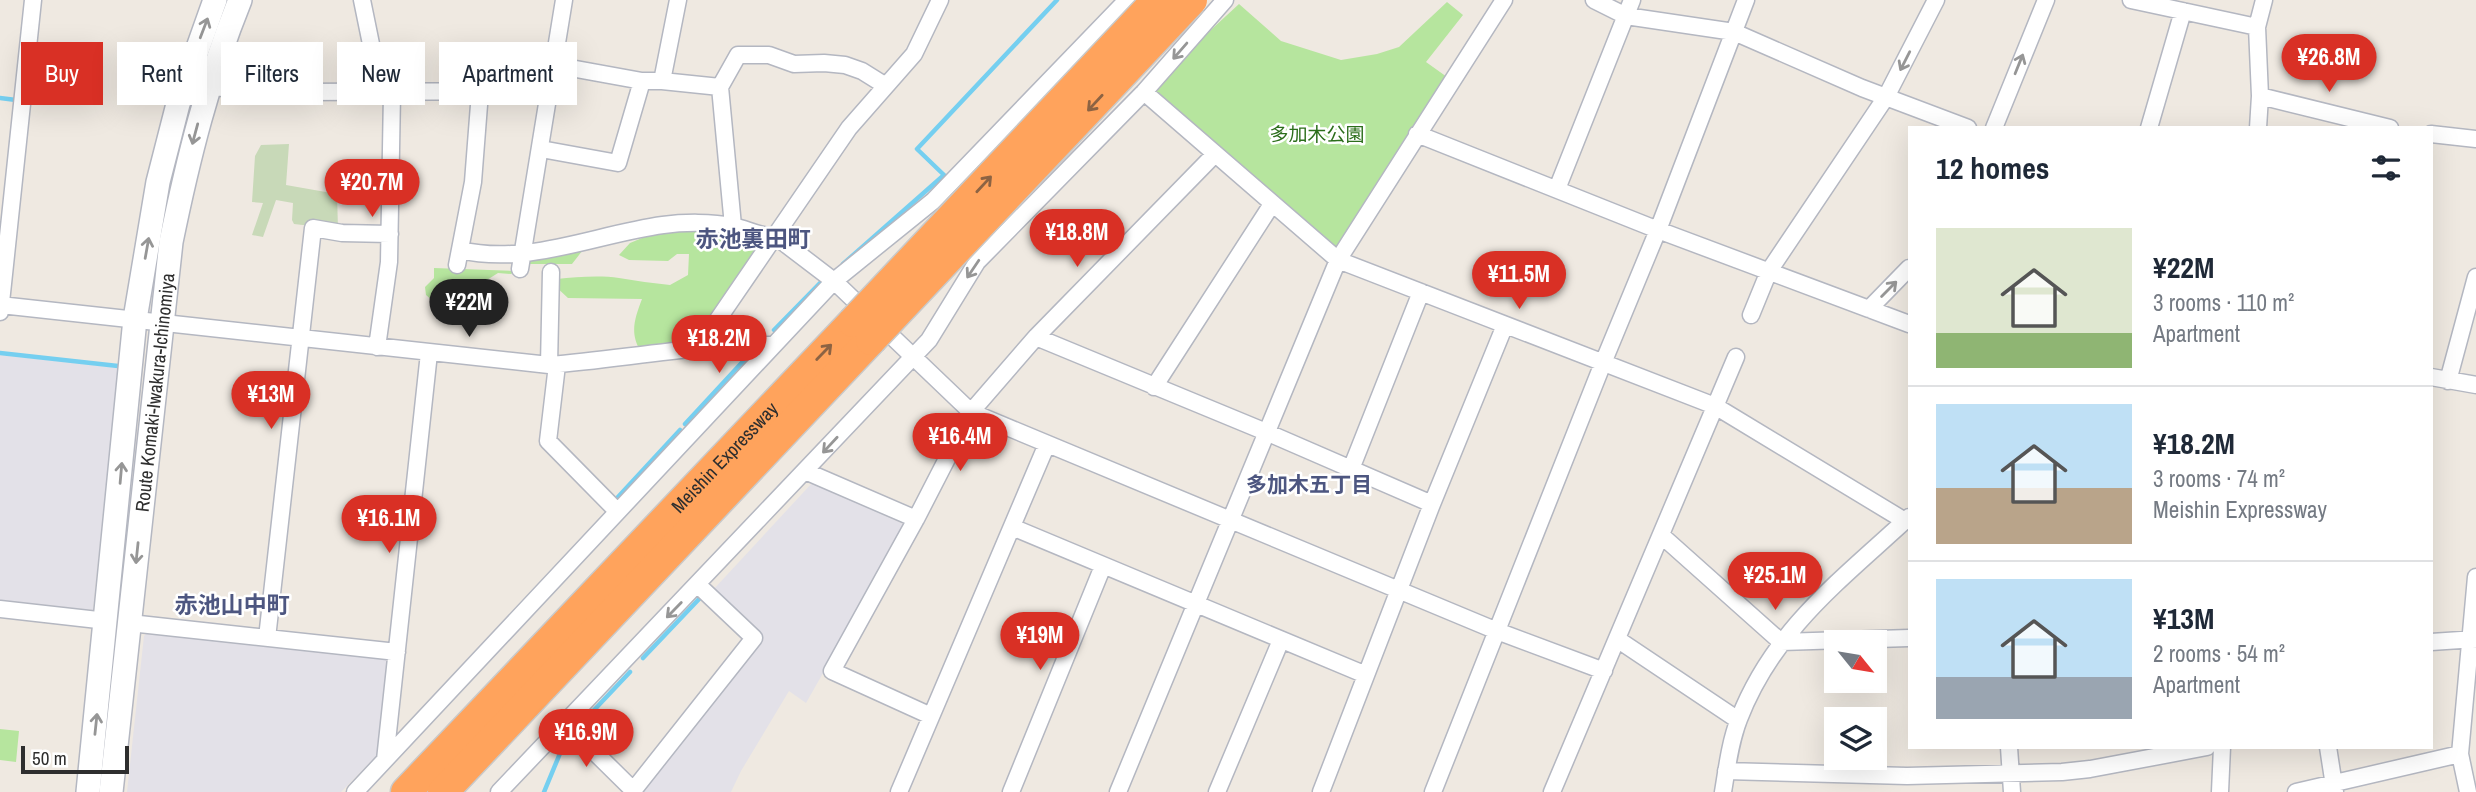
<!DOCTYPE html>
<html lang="en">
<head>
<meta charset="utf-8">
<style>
	:root { --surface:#fff; --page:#f2f2f3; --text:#1f2937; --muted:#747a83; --line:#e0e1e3; --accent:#d93025 }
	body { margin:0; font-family:"Archivo Narrow","Noto Sans JP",sans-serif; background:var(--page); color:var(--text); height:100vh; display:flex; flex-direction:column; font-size:26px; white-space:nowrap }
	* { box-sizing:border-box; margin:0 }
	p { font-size:23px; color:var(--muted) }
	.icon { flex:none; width:38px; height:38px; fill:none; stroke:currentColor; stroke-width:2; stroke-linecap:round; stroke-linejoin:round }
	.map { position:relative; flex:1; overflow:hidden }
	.sheet { position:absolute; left:1908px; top:126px; width:525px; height:623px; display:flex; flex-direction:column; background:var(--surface); border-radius:0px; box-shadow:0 7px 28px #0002 }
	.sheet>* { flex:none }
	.guide { position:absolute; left:21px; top:42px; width:665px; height:63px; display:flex; gap:14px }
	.needle { width:46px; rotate:120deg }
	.tools { position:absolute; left:1824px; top:630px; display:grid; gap:14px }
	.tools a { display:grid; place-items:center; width:63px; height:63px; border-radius:0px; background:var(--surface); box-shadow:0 7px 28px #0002; font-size:35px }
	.scale { position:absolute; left:21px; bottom:18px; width:108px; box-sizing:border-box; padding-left:7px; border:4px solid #2e2e2e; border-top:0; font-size:19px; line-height:24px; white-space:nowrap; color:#2e2e2e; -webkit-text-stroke:5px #fff; paint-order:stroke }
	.price { position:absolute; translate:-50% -60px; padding:0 16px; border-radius:24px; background:var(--accent); color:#fff; font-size:23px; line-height:46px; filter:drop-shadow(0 2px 4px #0008) }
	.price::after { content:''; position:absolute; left:50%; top:42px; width:21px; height:16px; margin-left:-10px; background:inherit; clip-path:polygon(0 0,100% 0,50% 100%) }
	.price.current { background:#222; color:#fff }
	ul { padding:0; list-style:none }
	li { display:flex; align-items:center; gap:21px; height:175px; padding:0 28px }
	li+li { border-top:2px solid var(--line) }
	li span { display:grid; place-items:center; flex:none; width:196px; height:140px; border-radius:0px; color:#555 }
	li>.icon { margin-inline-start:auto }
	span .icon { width:84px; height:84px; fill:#fffc; stroke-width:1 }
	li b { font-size:30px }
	h2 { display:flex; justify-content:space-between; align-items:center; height:84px; padding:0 28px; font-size:30px }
	.tag { padding:0 24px; border-radius:0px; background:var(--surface); box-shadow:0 7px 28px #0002; font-size:24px; line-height:63px }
	.tag.current { background:var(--accent); color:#fff }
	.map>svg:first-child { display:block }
	.industrial { fill:#e3e1e8 }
	.green { fill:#b6e59e }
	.cemetery { fill:#c8d9b8 }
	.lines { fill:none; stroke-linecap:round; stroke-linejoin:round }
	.stream { stroke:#75cff0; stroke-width:4.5 }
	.minor-casing { stroke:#b4b7c1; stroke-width:19 }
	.secondary-casing { stroke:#b4b7c1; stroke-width:26 }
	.motorway-casing { stroke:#c9c9c9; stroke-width:33 }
	.minor { stroke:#fff; stroke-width:16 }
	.secondary { stroke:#fff; stroke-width:23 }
	.motorway { stroke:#ffa35c; stroke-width:30 }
	.motorway-bridge-casing { stroke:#c9c9c9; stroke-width:33; stroke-linecap:butt }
	.motorway-bridge { stroke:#ffa35c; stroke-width:30 }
	.oneway { stroke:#969696 }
	.oneway2 { stroke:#8c6343 }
	.labels { text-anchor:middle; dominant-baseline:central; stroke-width:5; stroke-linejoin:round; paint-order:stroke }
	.park-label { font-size:19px; fill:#2c6e1b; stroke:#fff }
	.street-label { font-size:19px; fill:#2e2e2e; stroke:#fff }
	.neighbourhood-label { font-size:21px; font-weight:bold; fill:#4d5680; stroke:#fff }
	.quarter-label { font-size:23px; font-weight:bold; fill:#4d5680; stroke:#fff }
</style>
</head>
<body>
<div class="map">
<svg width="2476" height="792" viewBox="0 0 2476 792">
	<rect width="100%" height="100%" fill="#efe9e1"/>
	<path class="industrial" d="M 0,355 L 118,368 L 93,610 L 0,600 Z
		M 813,482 L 903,524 L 904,531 L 806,703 L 789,691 L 741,771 L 731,792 L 641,792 L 762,637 L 712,591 Z
		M 149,631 L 383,655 L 389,663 L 379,753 L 341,792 L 127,792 L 144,636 Z"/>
	<path class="green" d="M 1447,2 L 1463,15 L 1426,62 L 1447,77 L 1335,253 L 1149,87 L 1239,4 L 1281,41 L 1341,60 L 1377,54 L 1399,47 Z
		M 664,229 L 709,231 L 718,237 L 744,236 L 759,242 L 762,247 L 695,341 L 690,344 L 641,352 C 629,333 635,318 642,299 L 568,298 L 554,285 L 557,279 C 576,277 600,275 619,278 C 636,281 653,283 670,285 L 688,275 L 689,254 L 677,254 L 668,261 L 629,260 L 619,255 L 630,243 Z
		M 586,246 L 572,264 L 527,264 L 529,258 Z
		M 434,268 L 516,271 L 511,274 L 498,273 L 471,290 L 459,287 L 444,307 L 440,307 L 426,295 L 425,287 L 434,278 Z
		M 0,729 L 19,731 L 16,762 L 0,760 Z"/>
	<path class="cemetery" d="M 289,144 L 286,185 L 337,194 L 338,229 L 294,224 L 292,220 L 293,203 L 276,200 L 263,237 L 252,235 L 263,203 L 252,202 L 255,156 L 261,145 Z"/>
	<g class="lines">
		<path class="stream" d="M 0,98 L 16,100
			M 843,264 L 944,175 L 917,149 L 1057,0
			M 774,330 L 823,280
			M 0,353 L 118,366
			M 685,424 L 748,356
			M 618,497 L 680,430
			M 643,658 L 700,598
			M 578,727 L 630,672
			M 544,792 L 566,739"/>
		<g class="minor-casing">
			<path id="minor" d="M 362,0 L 381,93
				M 940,0 L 914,54 L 849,128 L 775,236 L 834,281 L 971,412 L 1497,631 L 1604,671
				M 1594,0 L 1626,16 L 1734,32 L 1862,88 L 1968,128
				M 2131,0 L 2257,27
				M 554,65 L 642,81 L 662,81 L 720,87
				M 662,81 L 678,0
				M 208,87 L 288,92 L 548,91
				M 1144,92 L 1338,260 L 1715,406 L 1905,521 L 1909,521
				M 2260,96 L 2390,128
				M 1994,128 L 2046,0
				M 2149,128 L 2183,11
				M 2258,128 L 2260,96 L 2257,27 L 2264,0
				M 1417,134 L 1658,230 L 1909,324
				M 2431,134 L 2476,139
				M 541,149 L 618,163 L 642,81
				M 1557,189 L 1632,0
				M 733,226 L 720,87 L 738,55 L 769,55 L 794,64 L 824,63 L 845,65 L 862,71 L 886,86
				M 460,250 C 528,266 596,234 663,225 C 684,222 712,222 733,226 C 748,229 759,237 775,236
				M 457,265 L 473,182 L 480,92
				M 520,269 L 564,0
				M 0,305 L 549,365 C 624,359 698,344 773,345
				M 1869,309 L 1909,268
				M 0,312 L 33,0
				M 1751,315 L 1769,271 L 1886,97 L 1936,0
				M 1036,337 L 1266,432 L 1432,504
				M 377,347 L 389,262 L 392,93
				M 699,347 L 775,236
				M 549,365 L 551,272
				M 557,365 L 548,441 L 617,511
				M 2431,377 L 2476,385
				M 2448,381 L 2476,277
				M 1154,387 L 1272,204
				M 1351,469 L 1421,292
				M 805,471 L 916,519 L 832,671 L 931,716
				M 916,519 L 971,412 L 1036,337 L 1215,154
				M 1012,527 L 1366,675
				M 1661,535 L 1781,642 L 1909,638
				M 0,609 L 107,621
				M 130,623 L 397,652
				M 267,638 L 313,228 L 342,233 L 390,234
				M 1617,639 L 1738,720
				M 2431,642 L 2476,639
				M 565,723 L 633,790
				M 2009,747 L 2012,792
				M 2328,747 L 2335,792
				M 385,760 L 429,353
				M 1726,771 L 1907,776 L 2062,772 L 2090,769 L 2207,747
				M 355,792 L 834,281 L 933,201 L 1127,0
				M 499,792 L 929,340 L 977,262 L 1144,92 L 1225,0
				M 632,792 L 754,638 L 698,585
				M 899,792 L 1047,444
				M 1011,792 L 1103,566
				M 1118,792 L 1338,260 L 1504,0
				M 1217,792 L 1281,640
				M 1321,792 L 1432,504 L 1505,325
				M 1433,792 L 1603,363 L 1658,230 L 1746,0
				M 1552,792 L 1736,357
				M 1723,792 C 1727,768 1730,742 1739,719 C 1774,629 1841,580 1909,517
				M 2220,792 L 2222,747
				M 2296,792 L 2460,754
				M 2468,792 L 2460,754 L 2476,577"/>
		</g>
		<g class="secondary-casing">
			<g id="secondary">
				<path d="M 88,792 L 135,319 L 158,182 L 178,104 L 215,0"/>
				<path id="s1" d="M 111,792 L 171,242 C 188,159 208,79 240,0"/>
			</g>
		</g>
		<g class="motorway-casing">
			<g id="motorway">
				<path id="s2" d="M 406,792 L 853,322"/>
				<path d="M 443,792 L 871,340"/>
			</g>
		</g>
		<use href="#minor" class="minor"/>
		<use href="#secondary" class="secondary"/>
		<use href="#motorway" class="motorway"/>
		<g class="motorway-bridge-casing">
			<path id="motorway-bridge" d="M 853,322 L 1157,0
				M 871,340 L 1192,0"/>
		</g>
		<use href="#motorway-bridge" class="motorway-bridge"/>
	</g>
	<defs><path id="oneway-shaft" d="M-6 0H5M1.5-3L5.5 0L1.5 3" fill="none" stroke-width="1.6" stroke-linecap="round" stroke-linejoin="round" transform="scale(1.75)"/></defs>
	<g class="oneway">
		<use href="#oneway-shaft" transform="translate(204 28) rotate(-69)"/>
		<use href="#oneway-shaft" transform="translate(1180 51) rotate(131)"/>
		<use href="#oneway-shaft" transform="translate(1905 61) rotate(117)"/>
		<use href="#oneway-shaft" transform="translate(2019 64) rotate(-68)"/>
		<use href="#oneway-shaft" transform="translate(195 134) rotate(105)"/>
		<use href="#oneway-shaft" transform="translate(147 248) rotate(-80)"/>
		<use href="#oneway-shaft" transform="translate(973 269) rotate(124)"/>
		<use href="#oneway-shaft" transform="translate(1889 289) rotate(-45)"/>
		<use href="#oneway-shaft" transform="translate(830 445) rotate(133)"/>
		<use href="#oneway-shaft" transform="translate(121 473) rotate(-85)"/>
		<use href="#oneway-shaft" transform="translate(137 553) rotate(96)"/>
		<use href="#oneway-shaft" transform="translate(674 610) rotate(134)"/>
		<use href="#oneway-shaft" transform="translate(96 724) rotate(-84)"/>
	</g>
	<g class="oneway2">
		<use href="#oneway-shaft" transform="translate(1095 103) rotate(133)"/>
		<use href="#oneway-shaft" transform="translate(984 184) rotate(-47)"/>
		<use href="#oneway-shaft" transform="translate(824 352) rotate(-46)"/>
	</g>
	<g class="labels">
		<g class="park-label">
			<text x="1317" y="134">多加木公園</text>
		</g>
		<g class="street-label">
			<text stroke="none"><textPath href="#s1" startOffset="402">Route Komaki-Iwakura-Ichinomiya</textPath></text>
			<text stroke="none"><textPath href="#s2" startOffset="462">Meishin Expressway</textPath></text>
		</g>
		<g class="neighbourhood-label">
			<text x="1309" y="484">多加木五丁目</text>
		</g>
		<g class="quarter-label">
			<text x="753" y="238">赤池裏田町</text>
			<text x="232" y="604">赤池山中町</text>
		</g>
	</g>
</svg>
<div class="tools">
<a><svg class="needle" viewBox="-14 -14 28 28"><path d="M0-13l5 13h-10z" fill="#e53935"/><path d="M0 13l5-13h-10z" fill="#747a83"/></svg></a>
<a><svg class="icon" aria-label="layers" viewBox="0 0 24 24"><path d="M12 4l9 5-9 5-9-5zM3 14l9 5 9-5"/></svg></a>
</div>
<div class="scale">50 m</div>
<b class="price" style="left:2329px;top:94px">¥26.8M</b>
<b class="price" style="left:372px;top:219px">¥20.7M</b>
<b class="price" style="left:1077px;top:269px">¥18.8M</b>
<b class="price" style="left:1519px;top:311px">¥11.5M</b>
<b class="price current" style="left:469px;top:339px">¥22M</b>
<b class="price" style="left:719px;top:375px">¥18.2M</b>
<b class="price" style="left:271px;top:431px">¥13M</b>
<b class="price" style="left:960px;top:473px">¥16.4M</b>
<b class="price" style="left:389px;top:555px">¥16.1M</b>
<b class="price" style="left:1775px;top:612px">¥25.1M</b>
<b class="price" style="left:1040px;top:672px">¥19M</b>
<b class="price" style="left:586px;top:769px">¥16.9M</b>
<div class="guide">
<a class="tag current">Buy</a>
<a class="tag">Rent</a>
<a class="tag">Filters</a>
<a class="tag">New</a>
<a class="tag">Apartment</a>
</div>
<section class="sheet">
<h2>12 homes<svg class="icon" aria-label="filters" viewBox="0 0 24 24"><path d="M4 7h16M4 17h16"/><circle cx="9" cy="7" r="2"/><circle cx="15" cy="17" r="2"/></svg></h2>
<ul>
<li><span style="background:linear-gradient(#dfe7d0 75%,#8fb573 0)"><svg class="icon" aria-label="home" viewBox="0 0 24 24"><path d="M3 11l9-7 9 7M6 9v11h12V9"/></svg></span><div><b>¥22M</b><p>3 rooms · 110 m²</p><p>Apartment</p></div></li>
<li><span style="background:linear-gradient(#bfe0f5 60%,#b9a48a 0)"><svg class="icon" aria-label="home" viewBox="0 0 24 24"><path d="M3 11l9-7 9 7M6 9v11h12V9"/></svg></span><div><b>¥18.2M</b><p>3 rooms · 74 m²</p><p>Meishin Expressway</p></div></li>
<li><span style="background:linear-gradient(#bfe0f5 70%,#9aa5b1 0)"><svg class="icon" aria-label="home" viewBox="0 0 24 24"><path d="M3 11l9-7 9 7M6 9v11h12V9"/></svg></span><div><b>¥13M</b><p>2 rooms · 54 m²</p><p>Apartment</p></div></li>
</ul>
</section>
</div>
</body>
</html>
